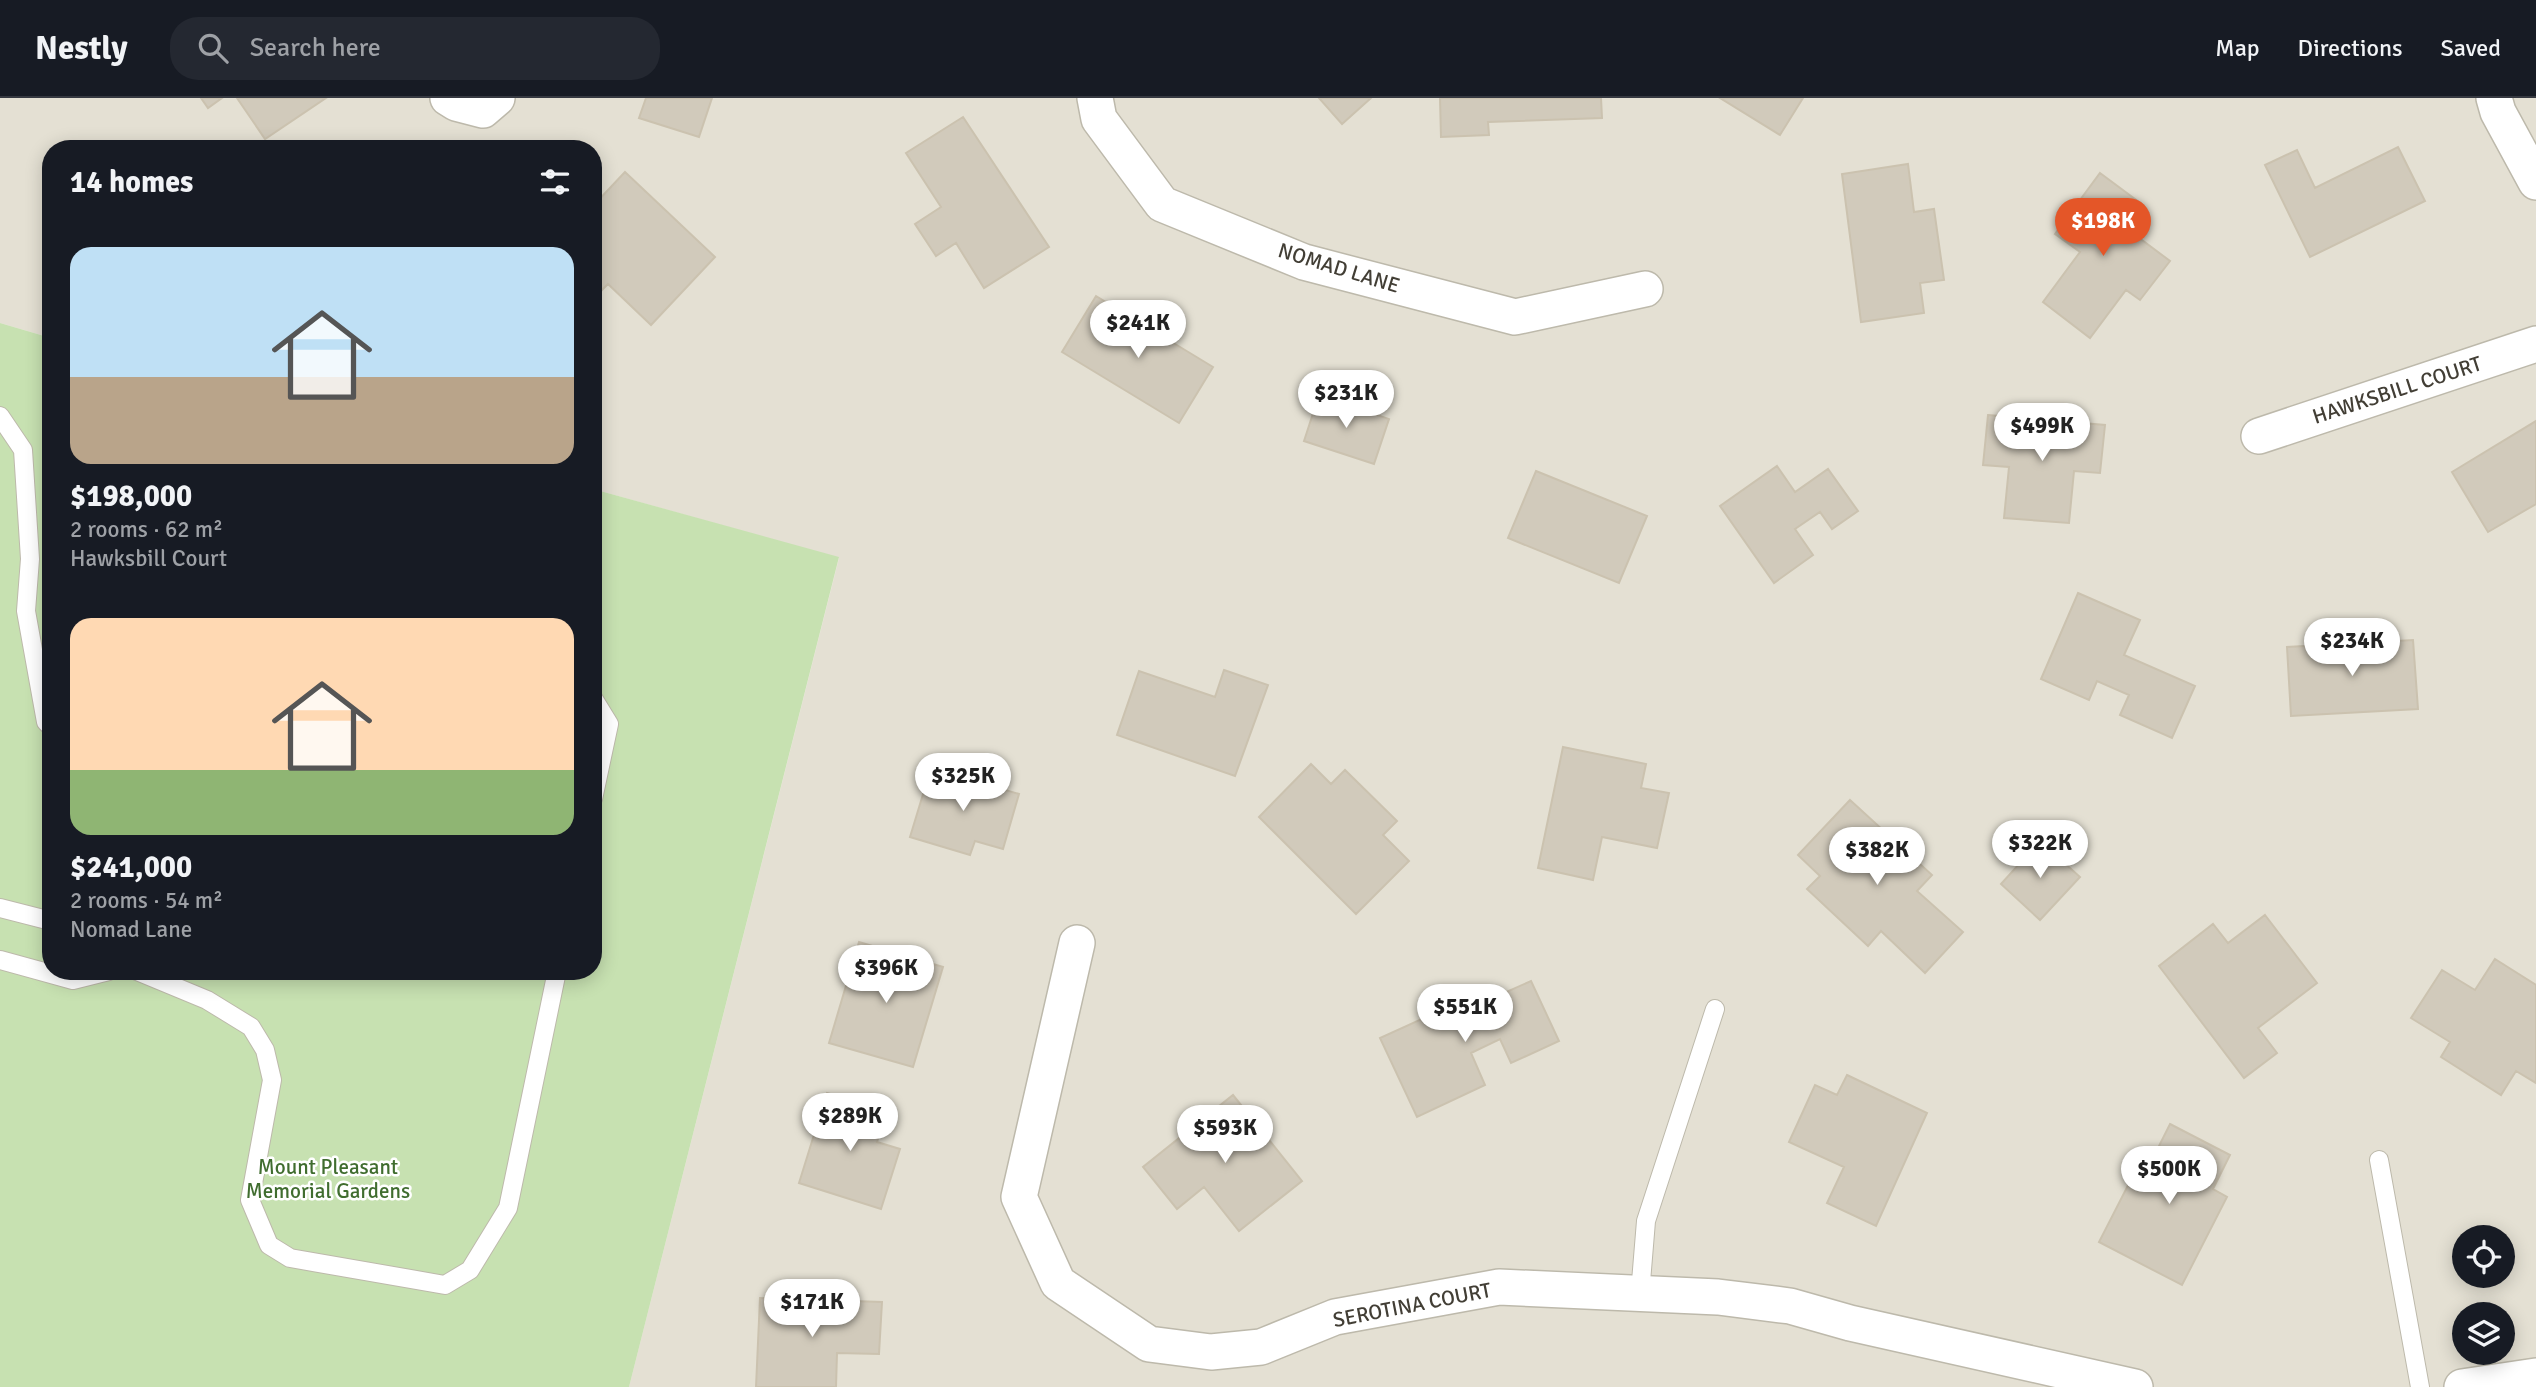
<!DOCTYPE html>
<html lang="en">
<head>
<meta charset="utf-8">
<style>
	:root { --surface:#171b24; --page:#242831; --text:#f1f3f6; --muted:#9ea1a6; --line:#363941; --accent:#e45628 }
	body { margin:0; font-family:Signika,sans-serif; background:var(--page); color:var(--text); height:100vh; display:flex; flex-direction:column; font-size:26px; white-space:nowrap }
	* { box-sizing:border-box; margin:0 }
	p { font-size:23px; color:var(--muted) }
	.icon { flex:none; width:38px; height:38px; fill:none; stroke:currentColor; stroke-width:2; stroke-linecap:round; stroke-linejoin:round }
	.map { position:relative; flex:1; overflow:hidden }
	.panel { position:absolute; left:42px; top:42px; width:560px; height:840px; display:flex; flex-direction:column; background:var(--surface); border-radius:28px; box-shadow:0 4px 18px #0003 }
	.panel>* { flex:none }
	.controls { position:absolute; left:2452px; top:1127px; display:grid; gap:14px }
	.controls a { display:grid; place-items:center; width:63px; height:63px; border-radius:50%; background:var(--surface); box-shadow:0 4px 18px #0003; font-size:35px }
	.price { position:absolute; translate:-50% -60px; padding:0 16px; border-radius:24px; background:#fff; color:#222; font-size:23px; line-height:46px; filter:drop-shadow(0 2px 4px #0008) }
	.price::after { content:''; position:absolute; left:50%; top:42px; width:21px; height:16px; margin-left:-10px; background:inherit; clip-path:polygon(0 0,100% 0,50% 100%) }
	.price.selected { background:var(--accent); color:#fff }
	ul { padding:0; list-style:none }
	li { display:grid; align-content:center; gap:14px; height:371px; padding:0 28px }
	li span { display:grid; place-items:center; height:217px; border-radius:21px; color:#555 }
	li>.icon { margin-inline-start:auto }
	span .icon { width:126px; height:126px; fill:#fffc; stroke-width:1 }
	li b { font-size:30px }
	h2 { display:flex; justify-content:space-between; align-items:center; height:84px; padding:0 28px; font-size:30px }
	header { display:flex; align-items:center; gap:42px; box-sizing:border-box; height:98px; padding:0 35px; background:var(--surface); border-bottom:2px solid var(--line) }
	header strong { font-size:33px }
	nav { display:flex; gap:38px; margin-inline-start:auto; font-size:24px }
	.search { width:490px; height:63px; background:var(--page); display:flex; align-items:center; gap:18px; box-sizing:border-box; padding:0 24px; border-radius:28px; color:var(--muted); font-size:26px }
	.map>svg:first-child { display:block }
	.residential { fill:#e4e0d3; fill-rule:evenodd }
	.green { fill:#c7e1b1 }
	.building { fill:#d1cabb; stroke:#cbc2af; stroke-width:2 }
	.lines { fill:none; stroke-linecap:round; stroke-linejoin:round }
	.service-casing { stroke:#bdb9ab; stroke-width:20 }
	.minor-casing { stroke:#bdb9ab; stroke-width:38 }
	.service { stroke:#fff; stroke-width:18 }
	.minor { stroke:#fff; stroke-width:35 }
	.labels { text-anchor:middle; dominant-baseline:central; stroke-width:5; stroke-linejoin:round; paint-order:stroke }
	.street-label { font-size:21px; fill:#423e35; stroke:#fff }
	.park-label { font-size:21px; fill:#406d2f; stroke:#fff }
</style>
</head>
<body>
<header>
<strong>Nestly</strong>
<div class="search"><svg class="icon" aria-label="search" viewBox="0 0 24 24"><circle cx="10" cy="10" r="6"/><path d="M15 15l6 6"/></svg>Search here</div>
<nav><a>Map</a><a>Directions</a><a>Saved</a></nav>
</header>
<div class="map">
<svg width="2536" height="1289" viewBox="0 0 2536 1289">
	<rect width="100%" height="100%" fill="#f0eee4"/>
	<path class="residential" d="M 0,0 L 2536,0 L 2536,1289 L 629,1289 L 839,460 L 593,391 L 593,51 L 51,51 L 51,240 L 0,225 ZM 2464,1139 L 2502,1139 L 2502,1178 L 2464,1178 ZM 2464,1216 L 2502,1216 L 2502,1255 L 2464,1255 Z"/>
	<path class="green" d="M 0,225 L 51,240 L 51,873 L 593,873 L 593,391 L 839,459 L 629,1289 L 0,1289 Z"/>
	<path class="building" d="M 201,0 L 222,0 L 208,10 Z
		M 237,0 L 326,0 L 265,41 Z
		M 646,0 L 712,0 L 699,39 L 639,20 Z
		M 1319,0 L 1371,0 L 1342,26 Z
		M 1440,0 L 1601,0 L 1602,20 L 1488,24 L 1489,37 L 1441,39 Z
		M 1720,0 L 1803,0 L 1780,37 Z
		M 963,19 L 1049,149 L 984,190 L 956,145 L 936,158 L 915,126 L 941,109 L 906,55 Z
		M 2398,49 L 2425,103 L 2310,159 L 2265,67 L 2297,52 L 2315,90 Z
		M 1908,66 L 1914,114 L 1934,111 L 1944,182 L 1920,185 L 1924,215 L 1861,224 L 1842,76 Z
		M 625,74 L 715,159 L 651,227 L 608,186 L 593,201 L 593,108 Z
		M 2100,75 L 2143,107 L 2126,130 L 2170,163 L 2140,202 L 2126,192 L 2090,240 L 2043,204 L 2080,154 L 2055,136 Z
		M 1096,198 L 1213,269 L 1179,325 L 1062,254 Z
		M 1319,297 L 1389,321 L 1374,366 L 1304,343 Z
		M 1988,317 L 2105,327 L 2100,375 L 2074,373 L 2069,425 L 2004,420 L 2009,369 L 1983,367 Z
		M 2536,323 L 2536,406 L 2488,434 L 2452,374 Z
		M 1777,368 L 1795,394 L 1828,371 L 1858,413 L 1832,431 L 1820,414 L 1795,431 L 1813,457 L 1774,485 L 1720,408 Z
		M 1536,373 L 1647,418 L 1619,485 L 1508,440 Z
		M 2078,495 L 2140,522 L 2124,557 L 2195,588 L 2172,640 L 2120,617 L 2129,597 L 2097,583 L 2089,602 L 2041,581 Z
		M 2413,542 L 2418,611 L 2291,618 L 2287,549 Z
		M 1224,572 L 1268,587 L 1235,678 L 1117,637 L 1139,573 L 1215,599 Z
		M 1563,649 L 1646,666 L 1641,690 L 1669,695 L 1657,750 L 1602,739 L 1593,782 L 1538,770 Z
		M 1311,666 L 1331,686 L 1345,672 L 1397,723 L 1383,737 L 1409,763 L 1356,816 L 1259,719 Z
		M 931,670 L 1019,696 L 1003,751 L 975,743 L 970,757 L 910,739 Z
		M 1850,702 L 1932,777 L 1917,793 L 1963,834 L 1925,875 L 1881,833 L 1868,848 L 1807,791 L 1820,778 L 1798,757 Z
		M 2040,743 L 2080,779 L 2040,822 L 2001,786 Z
		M 2265,817 L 2317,885 L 2258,930 L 2277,955 L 2244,980 L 2159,868 L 2213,826 L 2228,845 Z
		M 859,844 L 943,869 L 913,969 L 829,945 Z
		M 2495,861 L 2536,887 L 2536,985 L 2516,973 L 2501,997 L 2441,959 L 2450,944 L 2411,920 L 2442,872 L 2475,892 Z
		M 1531,883 L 1559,943 L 1511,965 L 1500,941 L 1471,955 L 1485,987 L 1417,1019 L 1380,940 L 1488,891 L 1493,900 Z
		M 1847,977 L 1927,1015 L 1876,1128 L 1827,1105 L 1844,1069 L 1789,1044 L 1815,987 L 1837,997 Z
		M 827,995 L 887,1013 L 877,1044 L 900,1051 L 881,1111 L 799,1085 Z
		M 1233,997 L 1302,1083 L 1239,1133 L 1204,1089 L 1177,1111 L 1143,1069 Z
		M 2170,1026 L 2230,1057 L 2213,1091 L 2227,1099 L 2182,1187 L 2099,1144 L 2143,1058 L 2152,1062 Z
		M 760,1200 L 882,1204 L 879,1256 L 837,1255 L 836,1289 L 756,1289 Z"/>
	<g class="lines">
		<g class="service-casing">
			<path id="service" d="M 0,318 L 23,352 L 30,461 L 26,513 L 46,624 L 51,629
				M 593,600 L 609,626 L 593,701
				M 0,810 L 51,823
				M 0,862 L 73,882 L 109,873
				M 137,873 L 207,902 L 251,929 L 265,952 L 272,982 L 250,1102 L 269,1147 L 290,1160 L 445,1187 L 470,1172 L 508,1110 L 557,873
				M 2379,1062 L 2420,1289
				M 1640,1196 L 1646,1123 L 1715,911"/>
		</g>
		<g class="minor-casing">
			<path id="minor" d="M 448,0 L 456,5 L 483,12 L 497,0
				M 1095,0 L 1099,21 L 1162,106 L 1304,164 L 1515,219 L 1645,191
				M 2494,0 L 2498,14 L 2536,84
				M 2259,338 L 2536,246
				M 1077,845 L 1019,1099 L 1058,1185 L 1149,1246 L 1211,1254 L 1261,1249 L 1335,1219 L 1499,1189 L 1718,1199 L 1790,1208 L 1850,1225 L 2135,1289
				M 2462,1289 L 2536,1278"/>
		</g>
		<use href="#service" class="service"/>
		<use href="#minor" class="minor"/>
	</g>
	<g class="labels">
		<g class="street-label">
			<text transform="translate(1339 170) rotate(17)">NOMAD LANE</text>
			<text transform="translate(2397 292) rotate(-18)">HAWKSBILL COURT</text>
			<text transform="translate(1412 1207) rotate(-11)">SEROTINA COURT</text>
		</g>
		<g class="park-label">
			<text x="328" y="1069">Mount Pleasant<tspan x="328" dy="24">Memorial Gardens</tspan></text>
		</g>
	</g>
</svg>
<div class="controls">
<a><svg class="icon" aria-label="locate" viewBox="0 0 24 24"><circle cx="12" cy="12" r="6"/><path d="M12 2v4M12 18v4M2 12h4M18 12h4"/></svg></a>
<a><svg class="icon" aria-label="layers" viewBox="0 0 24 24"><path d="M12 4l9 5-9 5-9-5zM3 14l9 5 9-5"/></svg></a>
</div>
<b class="price selected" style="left:2103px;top:160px">$198K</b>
<b class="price" style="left:1138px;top:262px">$241K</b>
<b class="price" style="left:1346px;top:332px">$231K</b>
<b class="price" style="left:2042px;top:365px">$499K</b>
<b class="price" style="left:2352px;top:580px">$234K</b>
<b class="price" style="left:963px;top:715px">$325K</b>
<b class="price" style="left:2040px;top:782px">$322K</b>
<b class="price" style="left:1877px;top:789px">$382K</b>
<b class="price" style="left:886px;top:907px">$396K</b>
<b class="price" style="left:1465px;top:946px">$551K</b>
<b class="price" style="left:850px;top:1055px">$289K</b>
<b class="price" style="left:1225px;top:1067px">$593K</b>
<b class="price" style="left:2169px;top:1108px">$500K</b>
<b class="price" style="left:812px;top:1241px">$171K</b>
<section class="panel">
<h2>14 homes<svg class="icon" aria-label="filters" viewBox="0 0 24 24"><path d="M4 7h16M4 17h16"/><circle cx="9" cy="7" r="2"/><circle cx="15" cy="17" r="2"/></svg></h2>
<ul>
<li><span style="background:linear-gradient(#bfe0f5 60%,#b9a48a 0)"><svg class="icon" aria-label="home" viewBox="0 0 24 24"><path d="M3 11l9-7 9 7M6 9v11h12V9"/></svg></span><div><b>$198,000</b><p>2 rooms · 62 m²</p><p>Hawksbill Court</p></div></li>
<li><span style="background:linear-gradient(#ffd9b3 70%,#8fb573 0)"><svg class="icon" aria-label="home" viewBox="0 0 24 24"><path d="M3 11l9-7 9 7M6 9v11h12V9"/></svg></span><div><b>$241,000</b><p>2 rooms · 54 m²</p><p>Nomad Lane</p></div></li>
</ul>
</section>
</div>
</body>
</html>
